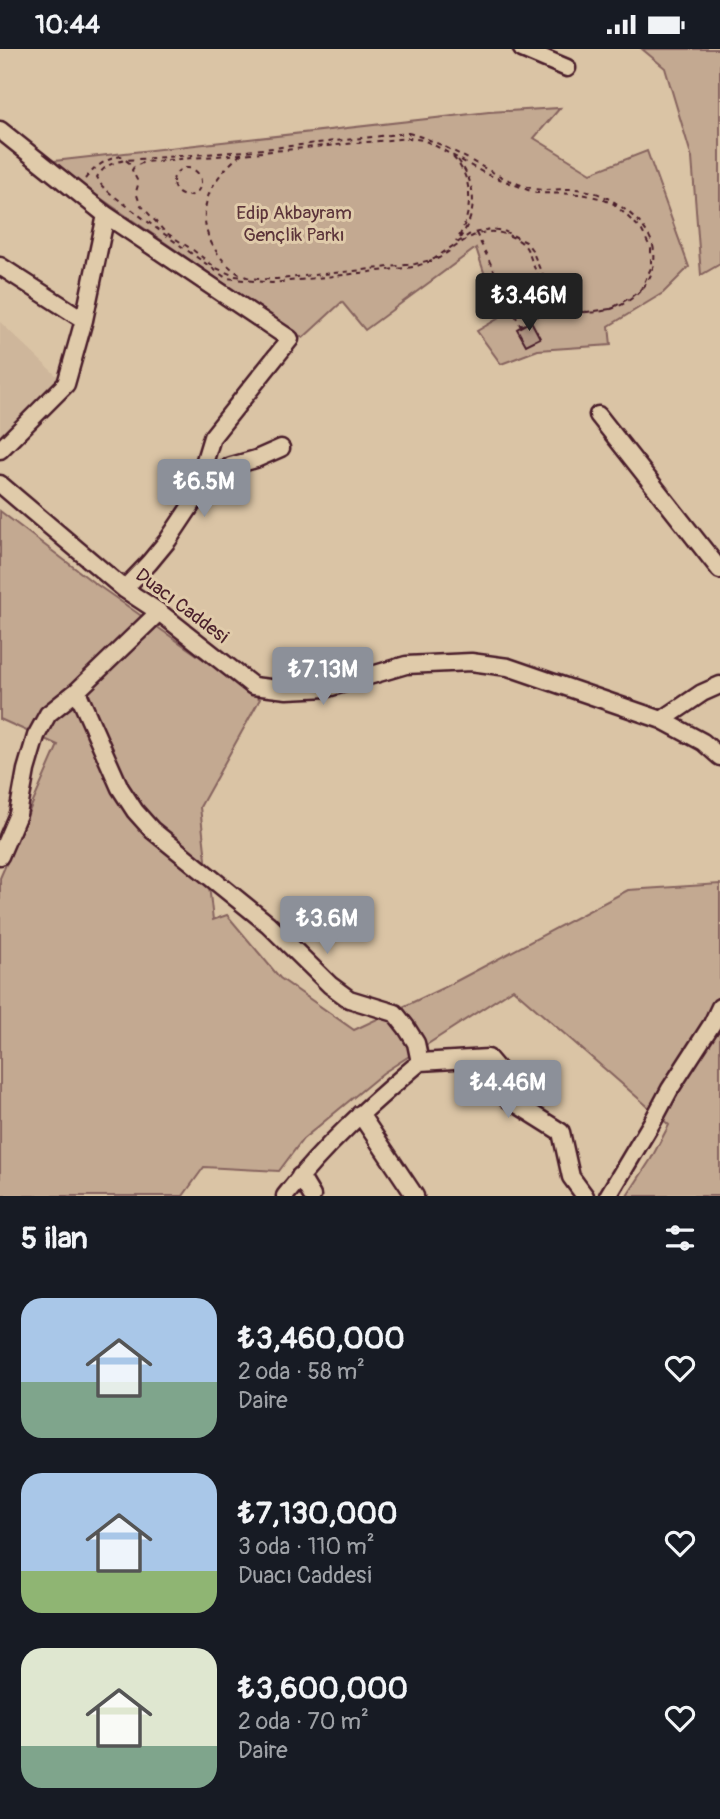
<!DOCTYPE html>
<html lang="tr">
<head>
<meta charset="utf-8">
<style>
	:root { --surface:#171b24; --page:#242831; --text:#f1f3f6; --muted:#9ea1a6; --accent:#8c9099 }
	body { margin:0; font-family:Pangolin,sans-serif; background:var(--page); color:var(--text); height:100vh; display:flex; flex-direction:column; font-size:26px; white-space:nowrap }
	* { box-sizing:border-box; margin:0 }
	p { font-size:23px; color:var(--muted) }
	.icon { flex:none; width:38px; height:38px; fill:none; stroke:currentColor; stroke-width:2; stroke-linecap:round; stroke-linejoin:round }
	.map { position:relative; height:1147px; overflow:hidden }
	.panel { display:flex; flex-direction:column; background:var(--surface); flex:1 }
	.panel>* { flex:none }
	.price { position:absolute; translate:-50% -60px; padding:0 16px; border-radius:7px; background:var(--accent); color:#fff; font-size:23px; line-height:46px; filter:drop-shadow(0 2px 4px #0008) }
	.price::after { content:''; position:absolute; left:50%; top:42px; width:21px; height:16px; margin-left:-10px; background:inherit; clip-path:polygon(0 0,100% 0,50% 100%) }
	.price.selected { background:#222; color:#fff }
	ul { padding:0; list-style:none }
	li { display:flex; align-items:center; gap:21px; height:175px; padding:0 21px }
	li span { display:grid; place-items:center; flex:none; width:196px; height:140px; border-radius:21px; color:#555 }
	li>.icon { margin-inline-start:auto }
	span .icon { width:84px; height:84px; fill:#fffc; stroke-width:1 }
	li b { font-size:30px }
	h2 { display:flex; justify-content:space-between; align-items:center; height:84px; padding:0 21px; font-size:30px }
	.status { display:flex; justify-content:space-between; align-items:center; height:49px; padding:0 35px; background:var(--surface); direction:ltr }
	.status svg { height:19px; fill:currentColor }
	.map>svg:first-child { display:block }
	.built { fill:#ceb69b }
	.green { fill:#c3a991; stroke:#86645e; stroke-width:2 }
	.building { fill:#b19683; stroke:#4a1f2b; stroke-width:2 }
	.lines { fill:none; stroke-linecap:round; stroke-linejoin:round }
	.minor-casing { stroke:#4a1f2b; stroke-width:21 }
	.path { stroke:#4a1f2b; stroke-width:2; stroke-dasharray:5 5; stroke-linecap:butt }
	.minor { stroke:#e0cbaa; stroke-width:16 }
	.labels { text-anchor:middle; dominant-baseline:central; stroke-width:6; stroke-linejoin:round; paint-order:stroke }
	.park-label { font-size:19px; fill:#5c343a; stroke:#e0cbaa }
	.street-label { font-size:19px; fill:#4a1f2b; stroke:#e0cbaa }
</style>
</head>
<body>
<div class="status"><b>10:44</b><svg viewBox="0 0 49 12"><path d="M0 12V9h3v3zM5 12V6h3v6zM10 12V3h3v9zM15 12V0h3v12zM26 1h20v11H26zM47 4h2v5h-2z"/></svg></div>
<div class="map">
<svg width="720" height="1147" viewBox="0 0 720 1147">
	<rect width="100%" height="100%" fill="#dac4a5"/>
	<filter id="ink" filterUnits="userSpaceOnUse"><feTurbulence type="fractalNoise" baseFrequency=".0143" numOctaves="2"/><feDisplacementMap in="SourceGraphic" scale="14" xChannelSelector="R" yChannelSelector="G"/><feConvolveMatrix kernelMatrix="1 2 1 2 8 2 1 2 1" color-interpolation-filters="sRGB"/></filter>
	<g filter="url(#ink)">
		<path class="built" d="M 0,273 L 61,331 L 0,388 Z"/>
		<path class="green" d="M 642,0 L 720,0 L 720,215 L 701,226 L 692,109 L 665,19 Z
			M 560,59 L 534,89 L 591,124 L 647,102 L 689,218 L 663,244 L 609,277 L 611,296 L 538,301 L 501,315 L 477,282 L 499,269 L 476,199 L 365,281 L 342,253 L 303,289 L 80,135 L 54,112 L 489,63 Z
			M 0,462 L 93,533 L 260,650 L 200,758 L 213,871 L 227,866 L 280,929 L 354,981 L 447,937 L 628,841 L 720,835 L 720,1147 L 627,1147 L 651,1110 L 669,1076 L 513,940 L 383,1024 L 303,1090 L 279,1122 L 204,1118 L 183,1147 L 0,1147 L 0,829 L 58,696 L 0,670 Z"/>
		<path class="building" d="M 531,272 L 540,289 L 526,296 L 517,280 Z"/>
		<g class="lines">
			<g class="minor-casing">
				<path id="minor" d="M 522,0 L 567,19
					M 0,81 L 106,166 L 290,290 L 212,388 L 192,454
					M 0,217 L 84,271
					M 598,366 L 720,521
					M 0,401 L 66,335 L 84,271 L 106,166
					M 0,435 L 124,540 L 159,563 L 253,637 L 287,641 L 328,639 L 406,616 L 471,613 L 508,618 L 662,671 L 703,693 L 720,708
					M 124,540 L 149,514 L 168,491 L 208,431 L 231,417 L 256,410 L 281,399
					M 77,642 L 120,739 L 135,762 L 152,781 L 268,875 L 330,936 L 349,950 L 395,964 L 406,978 L 416,994 L 420,1013 C 372,1054 324,1096 285,1147
					M 662,671 L 702,644 L 720,636
					M 0,807 L 18,765 L 26,721 L 36,687 L 48,665 L 77,642 L 159,563
					M 420,1013 L 488,1009 L 511,1036 L 507,1049 L 561,1083 L 571,1128 L 585,1147
					M 360,1065 L 415,1147
					M 300,1127 L 312,1147
					M 608,1147 L 654,1070 L 670,1040 L 712,975 L 720,958"/>
			</g>
			<path class="path" d="M 408,84 C 453,95 489,128 534,140 C 544,142 556,140 566,140 C 586,139 604,145 620,157 C 635,167 652,184 654,202 C 659,244 609,272 573,261 C 555,256 542,236 535,220 C 531,212 529,201 524,196 C 518,189 504,184 495,183 C 472,181 457,198 439,209 C 431,213 422,215 414,218 L 272,234 L 226,229 L 160,182 L 110,144 L 102,137 L 97,128 C 105,116 112,114 125,111 L 245,102 Z
				M 241,105 C 218,125 200,147 206,179 C 209,196 227,221 244,227 C 261,234 295,228 313,226 C 347,223 381,219 415,215 L 434,210 L 470,185 L 490,180 L 504,182 L 526,193 L 532,201 L 541,223 L 557,248 L 574,259 L 587,263 L 610,260 L 631,248 L 641,240 L 651,219 L 651,200 L 641,180 L 614,155 L 599,149 L 582,145 L 536,144 L 484,124 L 434,96 L 423,91 L 410,89 L 241,105 L 144,113 L 134,118 L 132,121 L 137,131 L 138,136 L 136,143 L 140,155 L 165,183 L 193,201 L 216,219 L 235,227 L 246,228
				M 453,108 C 476,133 472,166 456,193
				M 458,111 C 477,136 478,163 460,189
				M173 133a14 14 0 1 1 28 0a14 14 0 1 1-28 0Z
				M 85,130 C 96,117 104,111 121,107 L 134,118
				M 476,184 L 520,276 L 561,255"/>
			<use href="#minor" class="minor"/>
		</g>
	</g>
	<g class="labels">
		<g class="park-label">
			<text x="294" y="164">Edip Akbayram<tspan x="294" dy="22">Gençlik Parkı</tspan></text>
		</g>
		<g class="street-label">
			<text transform="translate(182 557) rotate(37)">Duacı Caddesi</text>
		</g>
	</g>
</svg>
<b class="price selected" style="left:529px;top:284px">₺3.46M</b>
<b class="price" style="left:204px;top:470px">₺6.5M</b>
<b class="price" style="left:323px;top:658px">₺7.13M</b>
<b class="price" style="left:327px;top:907px">₺3.6M</b>
<b class="price" style="left:508px;top:1071px">₺4.46M</b>
</div>
<section class="panel">
<h2>5 ilan<svg class="icon" aria-label="filters" viewBox="0 0 24 24"><path d="M4 7h16M4 17h16"/><circle cx="9" cy="7" r="2"/><circle cx="15" cy="17" r="2"/></svg></h2>
<ul>
<li><span style="background:linear-gradient(#a9c7e8 60%,#7fa58c 0)"><svg class="icon" aria-label="home" viewBox="0 0 24 24"><path d="M3 11l9-7 9 7M6 9v11h12V9"/></svg></span><div><b>₺3,460,000</b><p>2 oda · 58 m²</p><p>Daire</p></div><svg class="icon" aria-label="heart" viewBox="0 0 24 24"><path d="M12 20l-8-8c-3-5 5-10 8-4 3-6 11-1 8 4z"/></svg></li>
<li><span style="background:linear-gradient(#a9c7e8 70%,#8fb573 0)"><svg class="icon" aria-label="home" viewBox="0 0 24 24"><path d="M3 11l9-7 9 7M6 9v11h12V9"/></svg></span><div><b>₺7,130,000</b><p>3 oda · 110 m²</p><p>Duacı Caddesi</p></div><svg class="icon" aria-label="heart" viewBox="0 0 24 24"><path d="M12 20l-8-8c-3-5 5-10 8-4 3-6 11-1 8 4z"/></svg></li>
<li><span style="background:linear-gradient(#dfe7d0 70%,#7fa58c 0)"><svg class="icon" aria-label="home" viewBox="0 0 24 24"><path d="M3 11l9-7 9 7M6 9v11h12V9"/></svg></span><div><b>₺3,600,000</b><p>2 oda · 70 m²</p><p>Daire</p></div><svg class="icon" aria-label="heart" viewBox="0 0 24 24"><path d="M12 20l-8-8c-3-5 5-10 8-4 3-6 11-1 8 4z"/></svg></li>
</ul>
</section>
</body>
</html>
